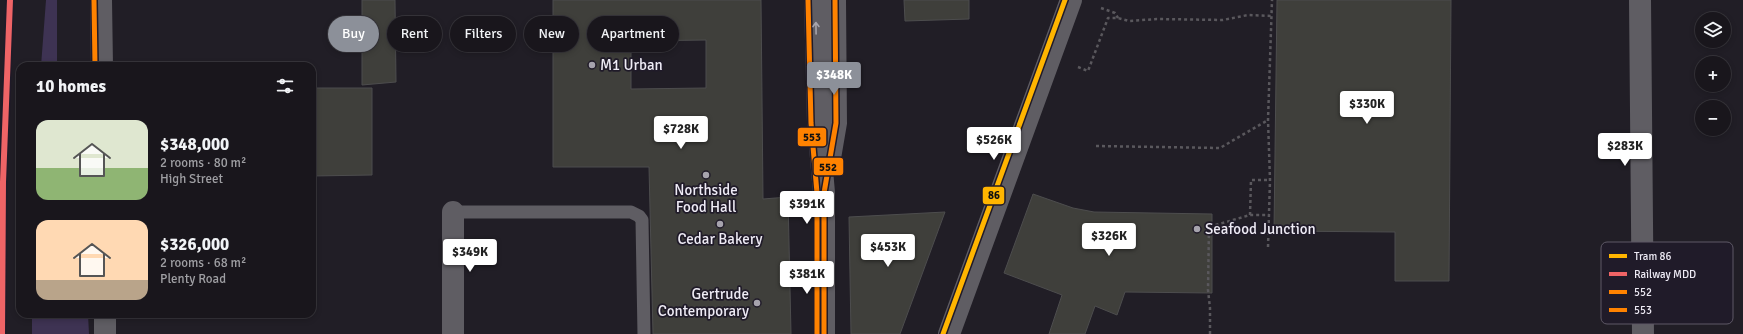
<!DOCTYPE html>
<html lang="en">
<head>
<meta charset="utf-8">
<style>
	:root { --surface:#19161c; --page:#221f25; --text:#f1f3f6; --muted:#9f9fa3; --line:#37353b; --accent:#8c9099 }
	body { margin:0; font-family:Signika,sans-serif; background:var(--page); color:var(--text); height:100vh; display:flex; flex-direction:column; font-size:15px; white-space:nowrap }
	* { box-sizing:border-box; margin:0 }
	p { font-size:13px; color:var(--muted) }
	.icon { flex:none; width:22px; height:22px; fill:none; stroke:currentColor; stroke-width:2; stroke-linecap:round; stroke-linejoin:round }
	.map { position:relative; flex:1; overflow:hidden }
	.details { position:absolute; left:16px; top:62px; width:300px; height:256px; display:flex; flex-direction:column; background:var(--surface); border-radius:12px; box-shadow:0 2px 6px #0003,0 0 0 1px var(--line) }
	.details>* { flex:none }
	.banner { position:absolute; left:328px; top:16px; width:380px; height:36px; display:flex; gap:8px }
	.tools { position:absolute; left:1695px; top:12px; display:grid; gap:8px }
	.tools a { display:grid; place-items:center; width:36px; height:36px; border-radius:50%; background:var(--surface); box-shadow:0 2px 6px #0003,0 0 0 1px var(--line); font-size:20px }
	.price { position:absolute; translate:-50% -34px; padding:0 9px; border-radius:4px; background:#fff; color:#222; font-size:13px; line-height:26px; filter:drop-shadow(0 1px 2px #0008) }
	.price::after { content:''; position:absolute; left:50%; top:24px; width:12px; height:9px; margin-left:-6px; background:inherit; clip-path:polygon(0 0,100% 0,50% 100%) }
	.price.active { background:var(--accent); color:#fff }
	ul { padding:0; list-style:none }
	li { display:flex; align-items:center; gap:12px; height:100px; padding:0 20px }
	li span { display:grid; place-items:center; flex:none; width:112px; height:80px; border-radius:12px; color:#555 }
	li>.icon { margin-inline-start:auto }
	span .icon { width:48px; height:48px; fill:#fffc; stroke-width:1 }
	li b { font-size:17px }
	h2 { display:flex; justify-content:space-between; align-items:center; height:48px; padding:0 20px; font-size:17px }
	.pill { padding:0 14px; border-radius:18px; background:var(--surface); box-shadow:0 2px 6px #0003,0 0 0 1px var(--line); font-size:14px; line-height:36px }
	.pill.active { background:var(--accent); color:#fff }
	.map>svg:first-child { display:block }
	.green { fill:#3e3353 }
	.building { fill:#3f3f3b; stroke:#4d4d4e; fill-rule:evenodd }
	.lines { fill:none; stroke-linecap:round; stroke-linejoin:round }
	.path { stroke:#5a585d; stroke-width:2.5; stroke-dasharray:3 3; stroke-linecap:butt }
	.service { stroke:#5f5d63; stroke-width:13 }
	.minor { stroke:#5f5d63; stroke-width:22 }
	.secondary { stroke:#5f5d63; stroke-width:22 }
	.bus-1-casing { stroke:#201b29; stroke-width:8 }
	.bus-2-casing { stroke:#201b29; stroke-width:8 }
	.bus-1 { stroke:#ff8200; stroke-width:5 }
	.bus-2 { stroke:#ff8200; stroke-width:5 }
	.rail-1-casing { stroke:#201b29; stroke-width:9 }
	.rail-1 { stroke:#ef6466; stroke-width:6 }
	.tram-1-casing { stroke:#201b29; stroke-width:8 }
	.tram-1 { stroke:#ffb500; stroke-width:5 }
	.oneway { stroke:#a6a4ac }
	.poi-dot { fill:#a6a3ad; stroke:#201b29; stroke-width:1.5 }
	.labels { text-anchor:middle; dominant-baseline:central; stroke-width:3.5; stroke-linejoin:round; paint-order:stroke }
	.poi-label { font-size:15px; fill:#eeebf5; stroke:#201b29; text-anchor:start }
	.key { fill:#201b29; stroke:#5e5966; stroke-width:1 }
	.key-label { font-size:11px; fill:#eeebf5 }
	.line-badge { stroke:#201b29; stroke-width:1.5 }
	.pale-badge-label { font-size:11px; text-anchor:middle; font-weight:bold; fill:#111 }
</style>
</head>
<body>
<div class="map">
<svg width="1743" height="334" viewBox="0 0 1743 334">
	<rect width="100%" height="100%" fill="#211e26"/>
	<path class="green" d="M 46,0 L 57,0 L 57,66 L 41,66 Z
		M 32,314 L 88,314 L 89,334 L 32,334 Z"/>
	<path class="building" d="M 362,0 L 395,0 L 396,82 L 362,85 Z
		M 553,0 L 761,0 L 763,199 L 788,197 L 791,334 L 653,334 L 649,167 L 553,167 ZM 706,40 L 706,88 L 631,89 L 631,41 Z
		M 904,0 L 969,0 L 969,19 L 905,21 Z
		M 1277,0 L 1451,0 L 1449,281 L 1395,281 L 1395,232 L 1274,231 Z
		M 312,88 L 372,88 L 372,175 L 312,176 Z
		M 1033,194 L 1073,208 L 1094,212 L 1212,214 L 1212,293 L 1125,292 L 1117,315 L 1095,306 L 1085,334 L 1049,334 L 1062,295 L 1004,273 Z
		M 945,212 L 900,334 L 851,334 L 849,217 Z"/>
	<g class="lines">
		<path class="path" d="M 1101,8 L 1115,13 L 1118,18
			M 1078,67 L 1088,71 L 1108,18 L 1118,18 L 1129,21 L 1157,19 L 1223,20 L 1248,15 L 1272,16
			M 1096,146 L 1220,148 L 1268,120
			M 1250,215 L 1251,180 L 1270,180
			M 1268,247 L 1270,180 L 1268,120 L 1272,0
			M 1210,334 L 1210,308 L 1208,290 L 1209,227 L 1250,215 L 1269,215"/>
		<path class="service" d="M 453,212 L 631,212 L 639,216 L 642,220 L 644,334"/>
		<path class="minor" d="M 101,0 L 102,66
			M 1640,0 L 1643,334
			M 453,212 L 453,334
			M 105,314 L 105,334"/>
		<path class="secondary" d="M 815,0 L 818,123 L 824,193 L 824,334
			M 829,164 L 836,123 L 835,0
			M 949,334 L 1071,0"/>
		<g class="bus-1-casing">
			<path id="bus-1" d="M 824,334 L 824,193 L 836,123 L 835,0"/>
		</g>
		<g class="bus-2-casing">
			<path id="bus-2" d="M 94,0 L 95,66
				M 808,0 L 811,123 L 817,193 L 817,334"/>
		</g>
		<use href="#bus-1" class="bus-1"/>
		<use href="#bus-2" class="bus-2"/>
		<g class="rail-1-casing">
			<path id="rail-1" d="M 2,334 L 3,182 L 10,0"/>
		</g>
		<use href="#rail-1" class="rail-1"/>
		<g class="tram-1-casing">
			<path id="tram-1" d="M 943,334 L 1065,0"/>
		</g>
		<use href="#tram-1" class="tram-1"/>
	</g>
	<defs><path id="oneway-shaft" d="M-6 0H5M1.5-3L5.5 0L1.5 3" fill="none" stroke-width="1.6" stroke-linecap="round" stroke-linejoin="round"/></defs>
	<use class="oneway" href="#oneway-shaft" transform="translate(816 28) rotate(-91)"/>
	<g class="poi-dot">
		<circle cx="592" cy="65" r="4"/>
		<circle cx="706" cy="175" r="4"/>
		<circle cx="720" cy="224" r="4"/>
		<circle cx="1197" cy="229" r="4"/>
		<circle cx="757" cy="303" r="4"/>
	</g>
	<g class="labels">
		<g class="poi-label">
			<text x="600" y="65">M1 Urban</text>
			<text x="706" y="190" text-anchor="middle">Northside<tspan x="706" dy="17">Food Hall</tspan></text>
			<text x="1205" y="229">Seafood Junction</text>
			<text x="720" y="239" text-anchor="middle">Cedar Bakery</text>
			<text x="749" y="294" text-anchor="end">Gertrude<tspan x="749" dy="17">Contemporary</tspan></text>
		</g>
	</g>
	<rect x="1601" y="242" width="132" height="82" rx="6" class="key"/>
	<rect x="1609" y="254" width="18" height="4" fill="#ffb500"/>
	<rect x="1609" y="272" width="18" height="4" fill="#ef6466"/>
	<rect x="1609" y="290" width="18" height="4" fill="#ff8200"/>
	<rect x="1609" y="308" width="18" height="4" fill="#ff8200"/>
	<g class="key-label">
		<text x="1634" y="260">Tram 86</text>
		<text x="1634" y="278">Railway MDD</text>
		<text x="1634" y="296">552</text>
		<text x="1634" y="314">553</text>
	</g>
	<g class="line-badge">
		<rect x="797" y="127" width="30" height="20" rx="4" fill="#ff8200"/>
		<rect x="813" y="157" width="31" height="19" rx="4" fill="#ff8200"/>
		<rect x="982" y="186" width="23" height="19" rx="4" fill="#ffb500"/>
	</g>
	<g class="pale-badge-label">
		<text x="812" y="141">553</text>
		<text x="828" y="171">552</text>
		<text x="994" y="199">86</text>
	</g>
</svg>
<div class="tools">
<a><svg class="icon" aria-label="layers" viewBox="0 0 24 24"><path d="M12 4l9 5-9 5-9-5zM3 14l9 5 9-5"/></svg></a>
<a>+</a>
<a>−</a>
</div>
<b class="price active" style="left:834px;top:96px">$348K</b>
<b class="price" style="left:1367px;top:125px">$330K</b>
<b class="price" style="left:681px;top:150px">$728K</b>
<b class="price" style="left:994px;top:161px">$526K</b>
<b class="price" style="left:1625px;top:167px">$283K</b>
<b class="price" style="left:807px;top:225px">$391K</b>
<b class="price" style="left:1109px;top:257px">$326K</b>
<b class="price" style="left:888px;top:268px">$453K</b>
<b class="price" style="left:470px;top:273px">$349K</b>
<b class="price" style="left:807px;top:295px">$381K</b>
<div class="banner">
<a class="pill active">Buy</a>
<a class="pill">Rent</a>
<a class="pill">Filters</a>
<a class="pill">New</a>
<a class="pill">Apartment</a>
</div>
<section class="details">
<h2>10 homes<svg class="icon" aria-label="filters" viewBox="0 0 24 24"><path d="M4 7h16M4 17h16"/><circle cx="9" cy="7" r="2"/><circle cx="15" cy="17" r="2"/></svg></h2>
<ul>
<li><span style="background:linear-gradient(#dfe7d0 60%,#8fb573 0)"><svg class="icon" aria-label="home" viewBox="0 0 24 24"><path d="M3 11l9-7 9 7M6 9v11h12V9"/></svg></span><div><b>$348,000</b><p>2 rooms · 80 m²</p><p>High Street</p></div></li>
<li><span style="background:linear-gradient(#ffd9b3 75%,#b9a48a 0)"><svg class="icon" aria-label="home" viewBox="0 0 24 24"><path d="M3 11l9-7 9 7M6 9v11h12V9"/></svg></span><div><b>$326,000</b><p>2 rooms · 68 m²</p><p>Plenty Road</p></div></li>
</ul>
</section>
</div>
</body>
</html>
